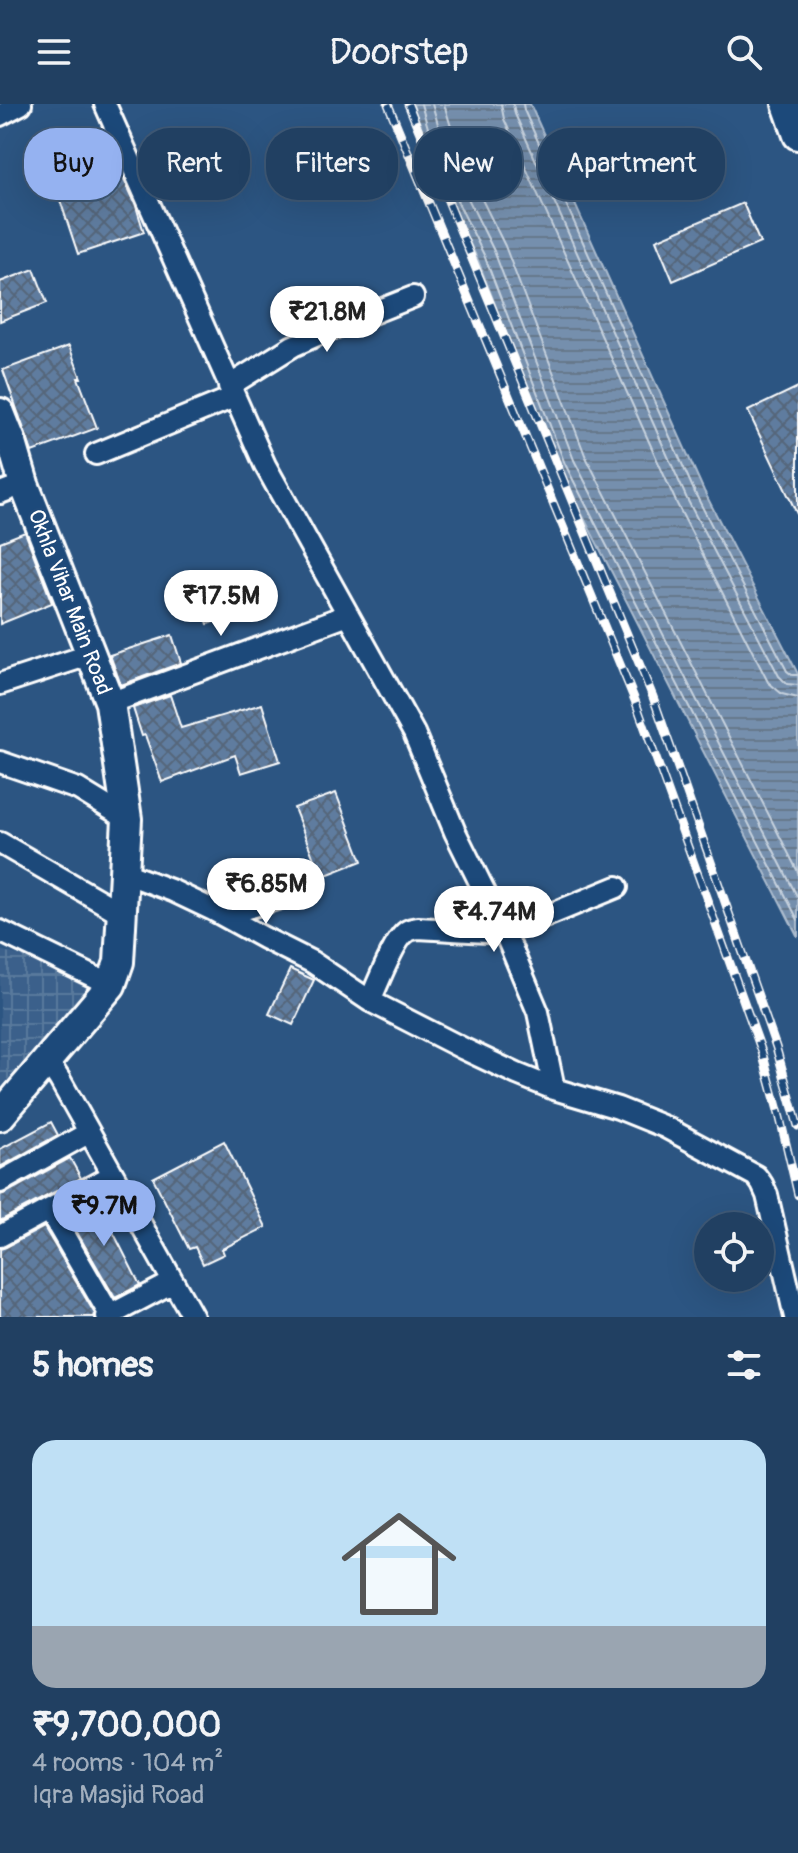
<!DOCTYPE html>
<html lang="en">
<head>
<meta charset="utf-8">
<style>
	:root { --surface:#214062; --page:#294768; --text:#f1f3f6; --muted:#a2afbe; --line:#3e5977; --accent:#95b2f1 }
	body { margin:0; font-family:Pangolin,sans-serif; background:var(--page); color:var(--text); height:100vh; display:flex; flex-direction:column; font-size:30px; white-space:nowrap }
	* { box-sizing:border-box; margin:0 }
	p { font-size:26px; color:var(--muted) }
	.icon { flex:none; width:44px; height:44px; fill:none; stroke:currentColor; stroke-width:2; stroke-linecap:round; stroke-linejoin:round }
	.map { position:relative; height:1213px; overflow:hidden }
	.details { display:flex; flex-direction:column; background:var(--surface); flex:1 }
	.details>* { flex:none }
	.hud { position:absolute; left:24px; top:24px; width:750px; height:72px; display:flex; gap:16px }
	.buttons { position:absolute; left:694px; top:1108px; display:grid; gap:16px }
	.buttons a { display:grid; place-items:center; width:80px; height:80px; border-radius:50%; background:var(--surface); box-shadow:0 8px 32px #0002,0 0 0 2px var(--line); font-size:40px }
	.price { position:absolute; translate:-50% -68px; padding:0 18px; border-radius:28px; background:#fff; color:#222; font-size:26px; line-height:52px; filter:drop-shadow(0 2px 4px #0008) }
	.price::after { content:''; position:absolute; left:50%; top:48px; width:24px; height:18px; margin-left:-12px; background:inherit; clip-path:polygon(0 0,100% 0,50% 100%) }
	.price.current { background:var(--accent); color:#111 }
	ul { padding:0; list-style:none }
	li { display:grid; align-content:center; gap:16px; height:424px; padding:0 32px }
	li+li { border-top:2px solid var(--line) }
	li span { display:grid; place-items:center; height:248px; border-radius:24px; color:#555 }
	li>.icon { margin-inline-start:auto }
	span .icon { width:144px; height:144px; fill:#fffc; stroke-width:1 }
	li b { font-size:34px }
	h2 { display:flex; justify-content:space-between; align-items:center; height:96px; padding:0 32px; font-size:34px }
	.tag { padding:0 28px; border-radius:32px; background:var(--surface); box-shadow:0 8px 32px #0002,0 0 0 2px var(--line); font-size:28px; line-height:72px }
	.tag.current { background:var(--accent); color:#111 }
	header { display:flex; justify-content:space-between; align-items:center; height:104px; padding:0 32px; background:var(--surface); font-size:36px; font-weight:600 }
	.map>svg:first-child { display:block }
	.industrial { fill:url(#industrial-grid) }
	.water { fill:url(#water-rules); stroke:#acbcce; stroke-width:2 }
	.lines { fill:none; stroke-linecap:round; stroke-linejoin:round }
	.shore { stroke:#c7d2de; stroke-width:2 }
	.building { fill:url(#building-cross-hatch); stroke:#fff; stroke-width:2 }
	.street-casing { stroke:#fff; stroke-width:26 }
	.secondary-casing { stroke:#fff; stroke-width:34 }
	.street { stroke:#1f4a7a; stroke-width:20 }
	.secondary { stroke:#1f4a7a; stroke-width:28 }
	.rail-casing { stroke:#fff; stroke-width:9 }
	.rail { stroke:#1f4a7a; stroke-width:6; stroke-dasharray:18; stroke-linecap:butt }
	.labels { text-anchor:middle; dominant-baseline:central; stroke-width:6; stroke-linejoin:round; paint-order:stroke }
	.street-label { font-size:22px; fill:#fff; stroke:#1f4a7a }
</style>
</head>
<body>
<header><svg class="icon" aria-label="menu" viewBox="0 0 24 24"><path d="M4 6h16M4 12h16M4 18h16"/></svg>Doorstep<svg class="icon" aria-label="search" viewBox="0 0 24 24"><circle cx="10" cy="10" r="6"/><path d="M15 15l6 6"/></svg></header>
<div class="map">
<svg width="798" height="1213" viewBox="0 0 798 1213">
	<defs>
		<pattern id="industrial-grid" width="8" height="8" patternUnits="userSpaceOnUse" patternTransform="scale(2)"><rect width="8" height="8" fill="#3b618b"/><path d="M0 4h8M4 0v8" fill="none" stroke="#58799c"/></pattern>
		<pattern id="water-rules" width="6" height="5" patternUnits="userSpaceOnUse" patternTransform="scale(2)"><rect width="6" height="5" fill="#748fad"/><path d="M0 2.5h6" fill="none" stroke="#66788b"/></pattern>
		<pattern id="building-cross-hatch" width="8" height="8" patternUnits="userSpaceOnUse" patternTransform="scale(2)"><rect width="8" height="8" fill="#5e7c9f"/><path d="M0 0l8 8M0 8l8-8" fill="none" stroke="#56667a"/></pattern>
	</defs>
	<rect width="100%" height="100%" fill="#2c5582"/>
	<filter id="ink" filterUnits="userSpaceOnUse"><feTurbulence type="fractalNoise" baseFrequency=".0125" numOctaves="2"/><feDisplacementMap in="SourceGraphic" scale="16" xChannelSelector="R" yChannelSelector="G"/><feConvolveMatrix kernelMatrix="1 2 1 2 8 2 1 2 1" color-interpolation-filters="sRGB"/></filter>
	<g filter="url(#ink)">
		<path class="industrial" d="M 0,846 L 98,874 L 0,984 Z"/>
		<path class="water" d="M 413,0 L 530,0 L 704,387 L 798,570 L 798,833 L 558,363 L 477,154 L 431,60 Z"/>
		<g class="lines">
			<path class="shore" d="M 421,0 L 438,58 L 484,151 L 565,360 L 798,816
				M 432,0 L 448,54 L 494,147 L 574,356 L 798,794
				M 444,0 L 459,49 L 505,142 L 585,351 L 798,768
				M 501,0 L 504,15 L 677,400 L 768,578 L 782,590 L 798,594
				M 513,0 L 515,10 L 687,395 L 779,572 L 787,580 L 798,581
				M 523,0 L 524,6 L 696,391 L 787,567 L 792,571 L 798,571"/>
		</g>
		<path class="building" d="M 108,39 L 135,99 L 144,128 L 78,150 L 48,60 Z
			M 743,99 L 760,139 L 673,177 L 656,136 Z
			M 34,165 L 47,199 L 0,217 L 0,178 Z
			M 69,242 L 81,274 L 78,274 L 97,324 L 32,348 L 3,266 Z
			M 798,283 L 798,412 L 748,307 Z
			M 25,428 L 52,499 L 0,520 L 0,438 Z
			M 238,469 L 251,504 L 208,520 L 195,485 Z
			M 172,531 L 181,559 L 121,581 L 110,551 Z
			M 170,591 L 181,624 L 262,600 L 280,657 L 241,669 L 235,651 L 162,678 L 145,631 L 142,632 L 133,604 Z
			M 336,689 L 362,757 L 321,773 L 294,704 Z
			M 290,865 L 314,876 L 293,921 L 269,910 Z
			M 51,1018 L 58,1031 L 0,1063 L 0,1045 Z
			M 224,1037 L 266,1123 L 222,1145 L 224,1150 L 203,1160 L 195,1143 L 189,1145 L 153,1074 Z
			M 70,1054 L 81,1074 L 0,1117 L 0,1091 L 6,1089 Z
			M 93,1096 L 96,1101 L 99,1100 L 140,1181 L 115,1194 L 67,1111 Z
			M 44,1123 L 95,1210 L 94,1213 L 0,1213 L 0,1145 L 6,1143 Z"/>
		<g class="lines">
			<g class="street-casing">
				<path id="street" d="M 105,0 L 265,361 L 414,629 L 455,728 L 505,829 L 538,908 L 554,985
					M 0,11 L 21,0
					M 229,282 L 293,242 L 324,228 L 413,193
					M 96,350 L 234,293
					M 0,389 L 24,380
					M 0,580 L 92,550
					M 110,599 L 348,511
					M 0,658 L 78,685 L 127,715
					M 0,739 L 121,809
					M 125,769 L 173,787 L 213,806 L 264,834 L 312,858 L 370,897 L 464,945 L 517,970 L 554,985 L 618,1004 L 665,1023 L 756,1072 L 762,1080 L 767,1091 L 795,1213
					M 217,806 L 234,808 L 312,784
					M 0,827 L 111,881
					M 370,897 C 376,883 395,835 406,828 C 409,825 414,825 418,824 L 505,829 L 617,783
					M 48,958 L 60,976 L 193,1213
					M 0,1078 L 88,1029
					M 49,1106 L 110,1211
					M 0,1132 L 113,1071
					M 107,1213 L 173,1178"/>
			</g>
			<g class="secondary-casing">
				<path id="secondary" d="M 787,0 L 798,31
					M 0,309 L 12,339 L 24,380 L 110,599 L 127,715 L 119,858 L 111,881 L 0,1012"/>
			</g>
			<use href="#street" class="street"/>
			<use href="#secondary" class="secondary"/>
			<g class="rail-casing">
				<path id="rail" d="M 388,0 L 636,599 L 762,948 L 780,1014 L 798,1091
					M 408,0 L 653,593 L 776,943 L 798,1022"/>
			</g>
			<use href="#rail" class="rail"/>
		</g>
	</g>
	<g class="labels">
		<g class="street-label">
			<text transform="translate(70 498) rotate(69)">Okhla Vihar Main Road</text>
		</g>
	</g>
</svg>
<div class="buttons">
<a><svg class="icon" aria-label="locate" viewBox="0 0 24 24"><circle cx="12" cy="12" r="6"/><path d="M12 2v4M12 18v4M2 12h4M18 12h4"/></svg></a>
</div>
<b class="price" style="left:327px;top:250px">₹21.8M</b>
<b class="price" style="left:221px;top:534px">₹17.5M</b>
<b class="price" style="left:266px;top:822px">₹6.85M</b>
<b class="price" style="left:494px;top:850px">₹4.74M</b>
<b class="price current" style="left:104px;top:1144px">₹9.7M</b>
<div class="hud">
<a class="tag current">Buy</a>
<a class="tag">Rent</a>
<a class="tag">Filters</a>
<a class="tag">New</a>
<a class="tag">Apartment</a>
</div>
</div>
<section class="details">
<h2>5 homes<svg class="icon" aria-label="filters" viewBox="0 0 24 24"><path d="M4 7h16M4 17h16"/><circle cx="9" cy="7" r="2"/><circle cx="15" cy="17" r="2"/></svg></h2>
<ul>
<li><span style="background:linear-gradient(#bfe0f5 75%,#9aa5b1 0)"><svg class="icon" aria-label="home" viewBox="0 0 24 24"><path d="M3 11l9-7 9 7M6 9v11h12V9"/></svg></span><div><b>₹9,700,000</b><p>4 rooms · 104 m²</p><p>Iqra Masjid Road</p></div></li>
</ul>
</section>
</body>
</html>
